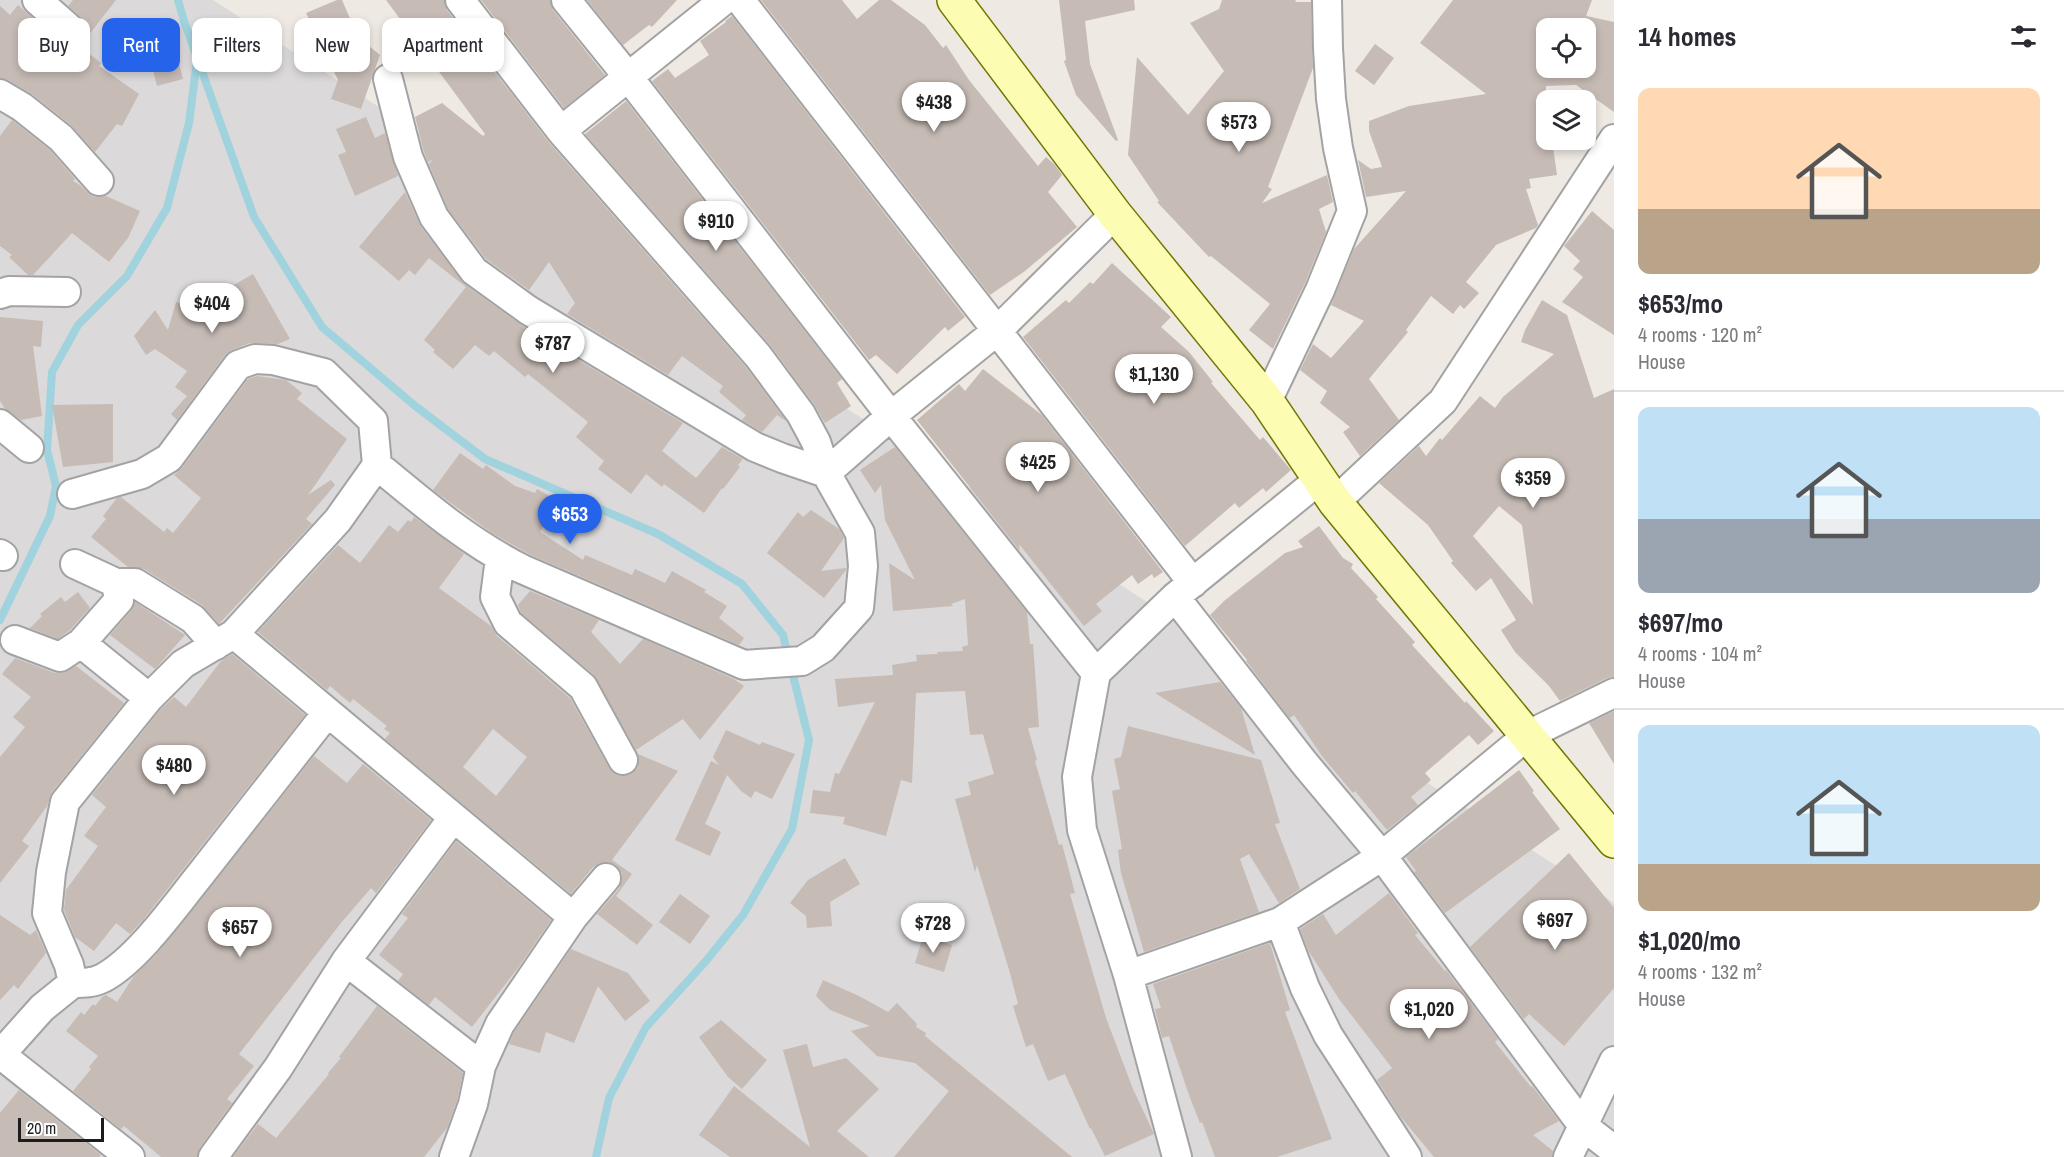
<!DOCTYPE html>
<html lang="en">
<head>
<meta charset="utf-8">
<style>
	:root { --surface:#fff; --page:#f2f2f3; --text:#2b2b33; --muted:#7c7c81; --line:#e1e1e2; --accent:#2563eb }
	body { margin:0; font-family:"Archivo Narrow",sans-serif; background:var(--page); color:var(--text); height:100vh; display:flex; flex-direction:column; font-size:22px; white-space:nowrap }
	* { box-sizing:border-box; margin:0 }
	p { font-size:20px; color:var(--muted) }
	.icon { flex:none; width:33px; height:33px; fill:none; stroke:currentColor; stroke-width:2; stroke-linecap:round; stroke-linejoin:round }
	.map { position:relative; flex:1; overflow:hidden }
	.side { display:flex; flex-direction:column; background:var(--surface); width:450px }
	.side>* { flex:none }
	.guide { position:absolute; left:18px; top:18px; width:570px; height:54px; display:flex; gap:12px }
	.buttons { position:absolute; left:1536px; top:18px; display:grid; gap:12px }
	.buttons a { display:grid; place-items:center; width:60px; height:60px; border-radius:12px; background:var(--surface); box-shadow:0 3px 9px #0003; font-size:30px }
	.scale { position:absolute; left:18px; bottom:15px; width:86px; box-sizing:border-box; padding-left:6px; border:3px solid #1c1c1c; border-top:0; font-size:16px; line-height:21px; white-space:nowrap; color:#1c1c1c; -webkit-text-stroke:4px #fff; paint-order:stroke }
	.price { position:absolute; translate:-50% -51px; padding:0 14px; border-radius:21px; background:#fff; color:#222; font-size:20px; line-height:39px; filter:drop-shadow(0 2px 3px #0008) }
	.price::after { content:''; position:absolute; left:50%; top:36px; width:18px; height:14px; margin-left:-9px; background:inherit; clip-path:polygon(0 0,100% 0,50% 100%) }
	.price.active { background:var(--accent); color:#fff }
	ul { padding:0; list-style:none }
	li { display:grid; align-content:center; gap:12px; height:318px; padding:0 24px }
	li+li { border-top:2px solid var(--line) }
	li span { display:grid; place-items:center; height:186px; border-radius:12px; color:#555 }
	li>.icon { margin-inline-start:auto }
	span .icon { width:108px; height:108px; fill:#fffc; stroke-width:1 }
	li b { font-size:26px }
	h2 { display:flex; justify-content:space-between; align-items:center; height:72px; padding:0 24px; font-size:26px }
	.pill { padding:0 21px; border-radius:12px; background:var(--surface); box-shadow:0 3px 9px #0003; font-size:21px; line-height:54px }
	.pill.active { background:var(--accent); color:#fff }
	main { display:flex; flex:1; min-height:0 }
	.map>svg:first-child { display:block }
	.residential { fill:#dbd9d9 }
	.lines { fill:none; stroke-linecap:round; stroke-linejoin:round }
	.stream { stroke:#a0d3de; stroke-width:8 }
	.building { fill:#c6bbb5; fill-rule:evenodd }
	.street-casing { stroke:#a3a3a3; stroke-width:32 }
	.secondary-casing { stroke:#6f7700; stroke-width:36 }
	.street { stroke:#fff; stroke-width:28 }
	.secondary { stroke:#fcfcb2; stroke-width:33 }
</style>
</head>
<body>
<main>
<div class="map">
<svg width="1614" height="1157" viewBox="0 0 1614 1157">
	<rect width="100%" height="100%" fill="#eee9e2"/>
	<path class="residential" d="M 0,0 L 213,0 L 1614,903 L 1614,1157 L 0,1157 Z"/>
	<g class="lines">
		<path class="stream" d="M 178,0 L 184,21 L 254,217 L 322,327 L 414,405 L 485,459 L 658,534 L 742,584 L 783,635 L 809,740 L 792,829 L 743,915 L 706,961 L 646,1027 L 609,1098 L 596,1157
			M 0,620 L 50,516 L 56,486 L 47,450 L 52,372 L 78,325 L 127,276 L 167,208 L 189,123 L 197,60"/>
	</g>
	<path class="building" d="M 73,0 L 116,0 L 88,36 L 79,46 L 101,63 L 99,66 L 139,94 L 122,126 L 117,124 L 95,152 L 71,125 L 32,94 L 8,80 L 0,78 L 0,6 L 10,15 L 18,5 L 60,42 L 67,46 L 76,46 L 83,41 L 87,33 L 87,25 L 82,18 L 68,6 Z
		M 337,0 L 342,0 L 358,37 L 380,55 L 361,109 L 331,99 L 338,80 L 306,13 Z
		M 386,0 L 444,0 L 447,10 L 548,141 L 745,366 L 786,421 L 777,415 L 762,432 L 742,420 L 746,415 L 719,392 L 723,386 L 682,356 L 668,375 L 567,314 L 575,303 L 549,262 L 529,290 L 486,259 L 448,209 L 429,164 L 433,159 L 428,162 L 424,152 L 415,117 L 442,103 L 483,136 L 485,134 Z
		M 481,0 L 550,0 L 553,10 L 605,75 L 564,108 Z
		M 587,0 L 677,0 L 652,27 L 649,25 L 623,45 Z
		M 761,0 L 842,0 L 857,19 L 879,0 L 891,0 L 925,25 L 943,48 L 946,45 L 969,80 L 1038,166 L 1046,157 L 1055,165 L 1062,175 L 1048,192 L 1077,227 L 1025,271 L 990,295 Z
		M 1059,0 L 1134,0 L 1135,10 L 1085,21 L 1090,64 L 1118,140 L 1116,141 L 1076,95 L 1064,61 L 1066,60 Z
		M 1222,0 L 1296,0 L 1295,2 L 1311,2 L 1313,68 L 1268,187 L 1272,189 L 1262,203 L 1327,175 L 1333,202 L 1319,209 L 1326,232 L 1305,283 L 1273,349 L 1249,330 L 1270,304 L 1211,256 L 1209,257 L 1157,202 L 1159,201 L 1128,155 L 1137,57 L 1188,115 L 1224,71 L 1190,23 L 1219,9 Z
		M 1453,0 L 1592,0 L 1586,16 L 1614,22 L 1614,112 L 1576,85 L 1546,86 L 1546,140 L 1552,140 L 1557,175 L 1529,179 L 1531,188 L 1526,189 L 1538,225 L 1536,228 L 1496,245 L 1466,282 L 1479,293 L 1464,309 L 1460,305 L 1453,314 L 1431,296 L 1406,330 L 1408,332 L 1369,379 L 1399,420 L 1360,456 L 1343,432 L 1350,427 L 1320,403 L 1327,391 L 1300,370 L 1313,344 L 1331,358 L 1364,321 L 1331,305 L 1354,249 L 1406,191 L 1366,197 L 1358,160 L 1371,169 L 1382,167 L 1369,131 L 1369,121 L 1409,106 L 1486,94 L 1420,43 ZM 1546,28 L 1586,28 L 1586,68 L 1546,68 Z
		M 732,16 L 965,317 L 948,331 L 945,327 L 897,374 L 876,355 L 869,360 L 652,81 L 668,69 L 675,78 L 709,55 L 700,41 L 726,22 L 725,21 Z
		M 1375,44 L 1394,58 L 1374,85 L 1355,71 Z
		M 176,52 L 183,79 L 157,86 L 150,58 Z
		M 626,101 L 842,379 L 837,383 L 851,406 L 825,423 L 814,404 L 770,345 L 585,134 Z
		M 366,117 L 375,138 L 385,133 L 398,176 L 355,196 L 338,155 L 346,152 L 336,129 Z
		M 12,120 L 50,150 L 75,179 L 73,181 L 80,185 L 87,192 L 94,197 L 106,196 L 140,211 L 128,238 L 109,262 L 72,233 L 33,275 L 28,275 L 9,257 L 12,255 L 0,246 L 0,136 Z
		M 405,192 L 421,227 L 464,284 L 545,342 L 547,341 L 683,423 L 662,451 L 696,478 L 722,447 L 743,459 L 738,465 L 740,467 L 723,489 L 722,488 L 704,513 L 664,484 L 662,487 L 646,474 L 631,494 L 598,469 L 604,461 L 576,437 L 588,422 L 528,374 L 525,377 L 494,351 L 489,356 L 475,345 L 453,369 L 433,352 L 435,350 L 424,340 L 466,287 L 429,258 L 415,275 L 409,270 L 399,281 L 359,247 Z
		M 1592,211 L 1614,230 L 1614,335 L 1562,302 L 1583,277 L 1573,269 L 1580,261 L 1564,246 Z
		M 1112,263 L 1171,317 L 1161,327 L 1189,352 L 1213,382 L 1211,383 L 1260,440 L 1263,437 L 1291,470 L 1266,492 L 1263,488 L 1239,508 L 1235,503 L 1185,546 L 1023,337 L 1066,300 L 1069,303 L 1090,282 L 1093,284 Z
		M 253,274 L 290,339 L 278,344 L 250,343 L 232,350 L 225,355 L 177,420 L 171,414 L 187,396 L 175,387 L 187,371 L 155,349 L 146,355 L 134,336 L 155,310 L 168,330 L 176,302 L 219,314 L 225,290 Z
		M 1542,300 L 1567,315 L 1594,398 L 1614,389 L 1614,677 L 1607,678 L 1560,701 L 1549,686 L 1515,652 L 1501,630 L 1516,620 L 1491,578 L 1476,591 L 1451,563 L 1453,561 L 1428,525 L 1379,483 L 1419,446 L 1426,456 L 1440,438 L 1442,440 L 1480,396 L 1495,408 L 1503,397 L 1554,354 L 1521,342 L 1525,330 ZM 1499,506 L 1522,525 L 1533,605 L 1473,536 Z
		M 0,317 L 43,321 L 41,347 L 33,346 L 42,416 L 21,420 L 5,409 L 0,401 Z
		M 983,369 L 1042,415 L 1163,572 L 1154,578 L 1152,574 L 1138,584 L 1132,575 L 1096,604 L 1102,611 L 1084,626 L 1019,544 L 1020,551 L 917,420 L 959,384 L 965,391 Z
		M 257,376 L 286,380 L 302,393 L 297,399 L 347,439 L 308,495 L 331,480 L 335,485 L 306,519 L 312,524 L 219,624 L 202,605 L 144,569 L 128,567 L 91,537 L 106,519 L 103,516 L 117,498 L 121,497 L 164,532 L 167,528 L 173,533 L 201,498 L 174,475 L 182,468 L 248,379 Z
		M 113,404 L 113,462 L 63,467 L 52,405 Z
		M 895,447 L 1027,612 L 1030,644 L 1033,644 L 1039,727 L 1028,728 L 1037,760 L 1035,761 L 1059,845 L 1062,844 L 1075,893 L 1070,894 L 1106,1018 L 1133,1089 L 1154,1134 L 1105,1156 L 1091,1128 L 1090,1129 L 1065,1074 L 1048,1081 L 1033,1044 L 1026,1047 L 1013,1006 L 1018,1004 L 1010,973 L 977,865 L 975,872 L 955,799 L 971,795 L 968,782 L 994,774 L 983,734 L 970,735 L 965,691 L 916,693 L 912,783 L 901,780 L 886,836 L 843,824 L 845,817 L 810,813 L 813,790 L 830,792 L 835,773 L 839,774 L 875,702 L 838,707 L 835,679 L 893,675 L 892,665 L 917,661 L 916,655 L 938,654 L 937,652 L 963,651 L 962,647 L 968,645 L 965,599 L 951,604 L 953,606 L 893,611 L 889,563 L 915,580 L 885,520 L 881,485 L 875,493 L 860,470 Z
		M 460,453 L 483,469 L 486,465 L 515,486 L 535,493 L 537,489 L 559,501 L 540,532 L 583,560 L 585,555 L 632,575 L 635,569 L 665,583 L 672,571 L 706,590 L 704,592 L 727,606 L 719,618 L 744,638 L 739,645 L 529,554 L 492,533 L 433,490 Z
		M 811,510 L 839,529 L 844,538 L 821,571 L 846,568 L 846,570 L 824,598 L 767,553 L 798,512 L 803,517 Z
		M 414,517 L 464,554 L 439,588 L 491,626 L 497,636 L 570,698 L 609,768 L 614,774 L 623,776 L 631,774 L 637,768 L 639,761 L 638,754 L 678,771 L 612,860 L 632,874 L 616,896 L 653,925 L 637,945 L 597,914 L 619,889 L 622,881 L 622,873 L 616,865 L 608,862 L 600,863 L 593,867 L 571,894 L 385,739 L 390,733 L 384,729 L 387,726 L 353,699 L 350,703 L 330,686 L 327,690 L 258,632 L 338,545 L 360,563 L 389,525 L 398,532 L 408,520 L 411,522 ZM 493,729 L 527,757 L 496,796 L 463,767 Z
		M 1319,526 L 1343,558 L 1353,564 L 1351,568 L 1378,597 L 1376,599 L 1415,642 L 1412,645 L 1465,703 L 1466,701 L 1494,731 L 1478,745 L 1469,735 L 1425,773 L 1431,780 L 1411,797 L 1418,805 L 1387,830 L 1355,791 L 1353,793 L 1322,756 L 1294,715 L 1290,718 L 1288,716 L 1246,661 L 1247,660 L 1210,615 L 1224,601 L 1285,553 L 1303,547 L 1298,541 Z
		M 530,591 L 599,620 L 591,632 L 620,664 L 643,639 L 734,679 L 744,686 L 700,740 L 683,719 L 636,750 L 594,675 L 521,613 L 518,605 Z
		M 78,592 L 90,608 L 70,630 L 58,639 L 30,628 L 42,616 L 40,614 L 61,597 L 65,602 Z
		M 135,602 L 185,635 L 155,669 L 110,635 L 131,611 Z
		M 232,654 L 305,715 L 143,920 L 130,934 L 116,923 L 94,951 L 75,937 L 64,910 L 66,890 L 98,846 L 84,836 L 106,807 L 92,795 L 161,709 L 174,697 L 186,707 L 221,661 Z
		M 15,658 L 55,673 L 62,673 L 76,666 L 124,703 L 52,792 L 47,806 L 22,841 L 29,846 L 0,883 L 0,757 L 25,727 L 13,717 L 31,697 L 2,674 Z
		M 1220,682 L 1241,708 L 1255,755 L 1155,693 Z
		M 1614,711 L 1614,764 L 1589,723 Z
		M 1128,726 L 1261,760 L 1280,823 L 1275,824 L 1300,889 L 1279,903 L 1249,854 L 1240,859 L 1259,912 L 1144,952 L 1121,873 L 1118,850 L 1122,849 L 1112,791 L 1120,789 L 1114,759 L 1121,757 Z
		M 726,730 L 760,745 L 762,742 L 795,754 L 772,799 L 755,791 L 751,798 L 741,791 L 727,775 L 705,824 L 721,832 L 710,856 L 675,840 L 711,761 L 719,765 L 713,757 Z
		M 314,756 L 347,783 L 363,764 L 431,820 L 376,893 L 371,888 L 341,923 L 239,1054 L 254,1066 L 227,1099 L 232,1103 L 200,1147 L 197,1157 L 161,1157 L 124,1126 L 121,1129 L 73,1091 L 91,1069 L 89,1067 L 98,1056 L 66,1031 L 81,1012 L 84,1015 L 93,1004 L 95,1006 L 103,996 L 106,995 L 117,1002 L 134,976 L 155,956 L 180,926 Z
		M 1519,770 L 1534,791 L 1532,792 L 1560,829 L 1445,913 L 1414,872 L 1416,871 L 1406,857 Z
		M 456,841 L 551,920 L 518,968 L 472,1027 L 435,997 L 429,1005 L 398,981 L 403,974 L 379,955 L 408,918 L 402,914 Z
		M 1569,853 L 1614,908 L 1614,988 L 1564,1046 L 1529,1014 L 1524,1019 L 1470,947 Z
		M 845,858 L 860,884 L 830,902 L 832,926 L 807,928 L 806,916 L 790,903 L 808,880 Z
		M 1389,893 L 1418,933 L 1415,935 L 1445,971 L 1446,970 L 1498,1039 L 1495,1042 L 1531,1087 L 1532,1086 L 1559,1121 L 1533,1135 L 1553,1151 L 1552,1157 L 1434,1157 L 1400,1116 L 1377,1080 L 1392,1068 L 1339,999 L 1308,950 L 1300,929 L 1323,914 L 1336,935 Z
		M 680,894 L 710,916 L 690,944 L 659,922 Z
		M 0,915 L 30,935 L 36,930 L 46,953 L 18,989 L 14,985 L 0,1000 Z
		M 923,936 L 952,945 L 944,972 L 915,963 Z
		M 1270,943 L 1290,1010 L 1285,1012 L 1332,1139 L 1277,1157 L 1215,1157 L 1202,1122 L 1200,1123 L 1190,1098 L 1169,1036 L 1162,1038 L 1155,1009 L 1161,1008 L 1153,984 Z
		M 571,949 L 628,973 L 650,1001 L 625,1021 L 598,986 L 574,1043 L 546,1032 L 540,1053 L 509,1044 L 514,1032 Z
		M 823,980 L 859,996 L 888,1012 L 897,1003 L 917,1024 L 916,1027 L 926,1033 L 925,1036 L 1072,1157 L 894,1157 L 949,1091 L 915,1063 L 877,1056 L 851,1031 L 870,1026 L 830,1010 L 816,996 Z
		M 377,1006 L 463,1073 L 457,1100 L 447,1128 L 424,1157 L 233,1157 L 258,1124 L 276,1138 L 329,1074 L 328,1073 L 341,1058 L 339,1057 Z
		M 721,1020 L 767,1060 L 742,1089 L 728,1077 L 699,1037 Z
		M 807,1044 L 813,1067 L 846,1058 L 879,1089 L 837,1131 L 869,1157 L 730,1157 L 699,1135 L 734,1086 L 810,1147 L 783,1050 Z
		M 19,1090 L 101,1155 L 99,1157 L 0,1157 L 0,1113 Z"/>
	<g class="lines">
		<g class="street-casing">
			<path id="street" d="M 37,0 L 71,30
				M 566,0 L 629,78 L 891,416 L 1096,673
				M 740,0 L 1193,583
				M 388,79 L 408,157 L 434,217 L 474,271 L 528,310 L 755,447 L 782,458 L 826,473 L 891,416 L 998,330 L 1115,214
				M 0,94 L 22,107 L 61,138 L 99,181
				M 561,131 L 724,0
				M 0,294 L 9,291 L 66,292
				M 1267,401 L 1320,290 L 1352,211 L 1338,148 L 1331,99 L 1328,48 L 1327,0
				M 0,424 L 29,448
				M 377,465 C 424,504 467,541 522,569 L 744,665 L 802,661 L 823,648 L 859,608 L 863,566 L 860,533 L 826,473 L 816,442 L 801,414 L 758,356 L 561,131 L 460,0
				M 72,494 L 142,474 L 169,458 L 238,365 L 255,359 L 273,360 L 324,373 L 373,421 L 377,465 L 338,520 L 234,634 L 183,664 L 149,698 L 65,802 L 51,872 L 47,913 L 69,965 L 73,983
				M 1335,502 L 1443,401 L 1614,139
				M 0,554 L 3,556
				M 500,558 L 495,597 L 508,623 L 583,687 L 623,760
				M 75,564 L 116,583 L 119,600 L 81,643
				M 116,583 L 135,583 L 193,619 L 216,645
				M 1175,597 L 1305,764 L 1382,856 L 1583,1126 L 1614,1150
				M 234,634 L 573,917
				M 15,640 L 60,657 L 81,643 L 149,698
				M 1280,922 L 1305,988 L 1328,1035 L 1407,1157
				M 346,961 L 481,1066
				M 1128,975 L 1280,922 L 1382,856 L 1528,735 L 1614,693
				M 0,1054 L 130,1157
				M 0,1055 L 42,1008 L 73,983 C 84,983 93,983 103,978 C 138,959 175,906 200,875 C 242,821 285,767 327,713
				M 213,1157 L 278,1068 L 346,961 L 453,818
				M 454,1157 L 473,1104 L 481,1066 L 500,1024 L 573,917 L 606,878
				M 1177,1157 L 1128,975 L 1082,830 L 1077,777 L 1096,673 L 1175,597 L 1320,479
				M 1568,1157 L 1614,1061"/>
		</g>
		<g class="secondary-casing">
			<path id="secondary" d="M 954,0 L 1115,214 L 1267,401 L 1335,502 L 1614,841"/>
		</g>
		<use href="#street" class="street"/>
		<use href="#secondary" class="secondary"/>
	</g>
</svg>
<div class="buttons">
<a><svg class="icon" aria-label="locate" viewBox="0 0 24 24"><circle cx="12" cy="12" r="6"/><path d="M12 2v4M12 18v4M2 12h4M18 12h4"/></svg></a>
<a><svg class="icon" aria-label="layers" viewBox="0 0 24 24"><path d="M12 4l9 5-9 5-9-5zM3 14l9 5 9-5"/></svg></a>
</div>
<div class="scale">20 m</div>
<b class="price" style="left:934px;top:133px">$438</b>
<b class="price" style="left:1239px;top:153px">$573</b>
<b class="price" style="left:716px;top:252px">$910</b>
<b class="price" style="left:212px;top:334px">$404</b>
<b class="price" style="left:553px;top:374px">$787</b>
<b class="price" style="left:1154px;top:405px">$1,130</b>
<b class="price" style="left:1038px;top:493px">$425</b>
<b class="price" style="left:1533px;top:509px">$359</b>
<b class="price active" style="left:570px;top:545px">$653</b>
<b class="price" style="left:174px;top:796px">$480</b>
<b class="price" style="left:1555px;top:951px">$697</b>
<b class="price" style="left:933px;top:954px">$728</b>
<b class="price" style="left:240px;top:958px">$657</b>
<b class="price" style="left:1429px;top:1040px">$1,020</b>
<div class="guide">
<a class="pill">Buy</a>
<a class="pill active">Rent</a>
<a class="pill">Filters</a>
<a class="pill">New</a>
<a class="pill">Apartment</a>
</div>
</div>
<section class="side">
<h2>14 homes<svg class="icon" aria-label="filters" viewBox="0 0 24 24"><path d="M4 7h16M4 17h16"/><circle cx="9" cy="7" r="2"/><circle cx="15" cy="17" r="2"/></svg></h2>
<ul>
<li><span style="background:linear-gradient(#ffd9b3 65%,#b9a48a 0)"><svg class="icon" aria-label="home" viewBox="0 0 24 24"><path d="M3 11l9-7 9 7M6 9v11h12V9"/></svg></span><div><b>$653/mo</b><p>4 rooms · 120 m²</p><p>House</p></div></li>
<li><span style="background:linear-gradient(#bfe0f5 60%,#9aa5b1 0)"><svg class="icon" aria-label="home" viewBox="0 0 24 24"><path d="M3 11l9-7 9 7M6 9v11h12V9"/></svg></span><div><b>$697/mo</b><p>4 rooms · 104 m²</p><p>House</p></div></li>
<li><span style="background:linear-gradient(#bfe0f5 75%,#b9a48a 0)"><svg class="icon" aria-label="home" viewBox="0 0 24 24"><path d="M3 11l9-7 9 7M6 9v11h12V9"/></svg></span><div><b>$1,020/mo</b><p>4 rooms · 132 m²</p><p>House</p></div></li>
</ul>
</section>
</main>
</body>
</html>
